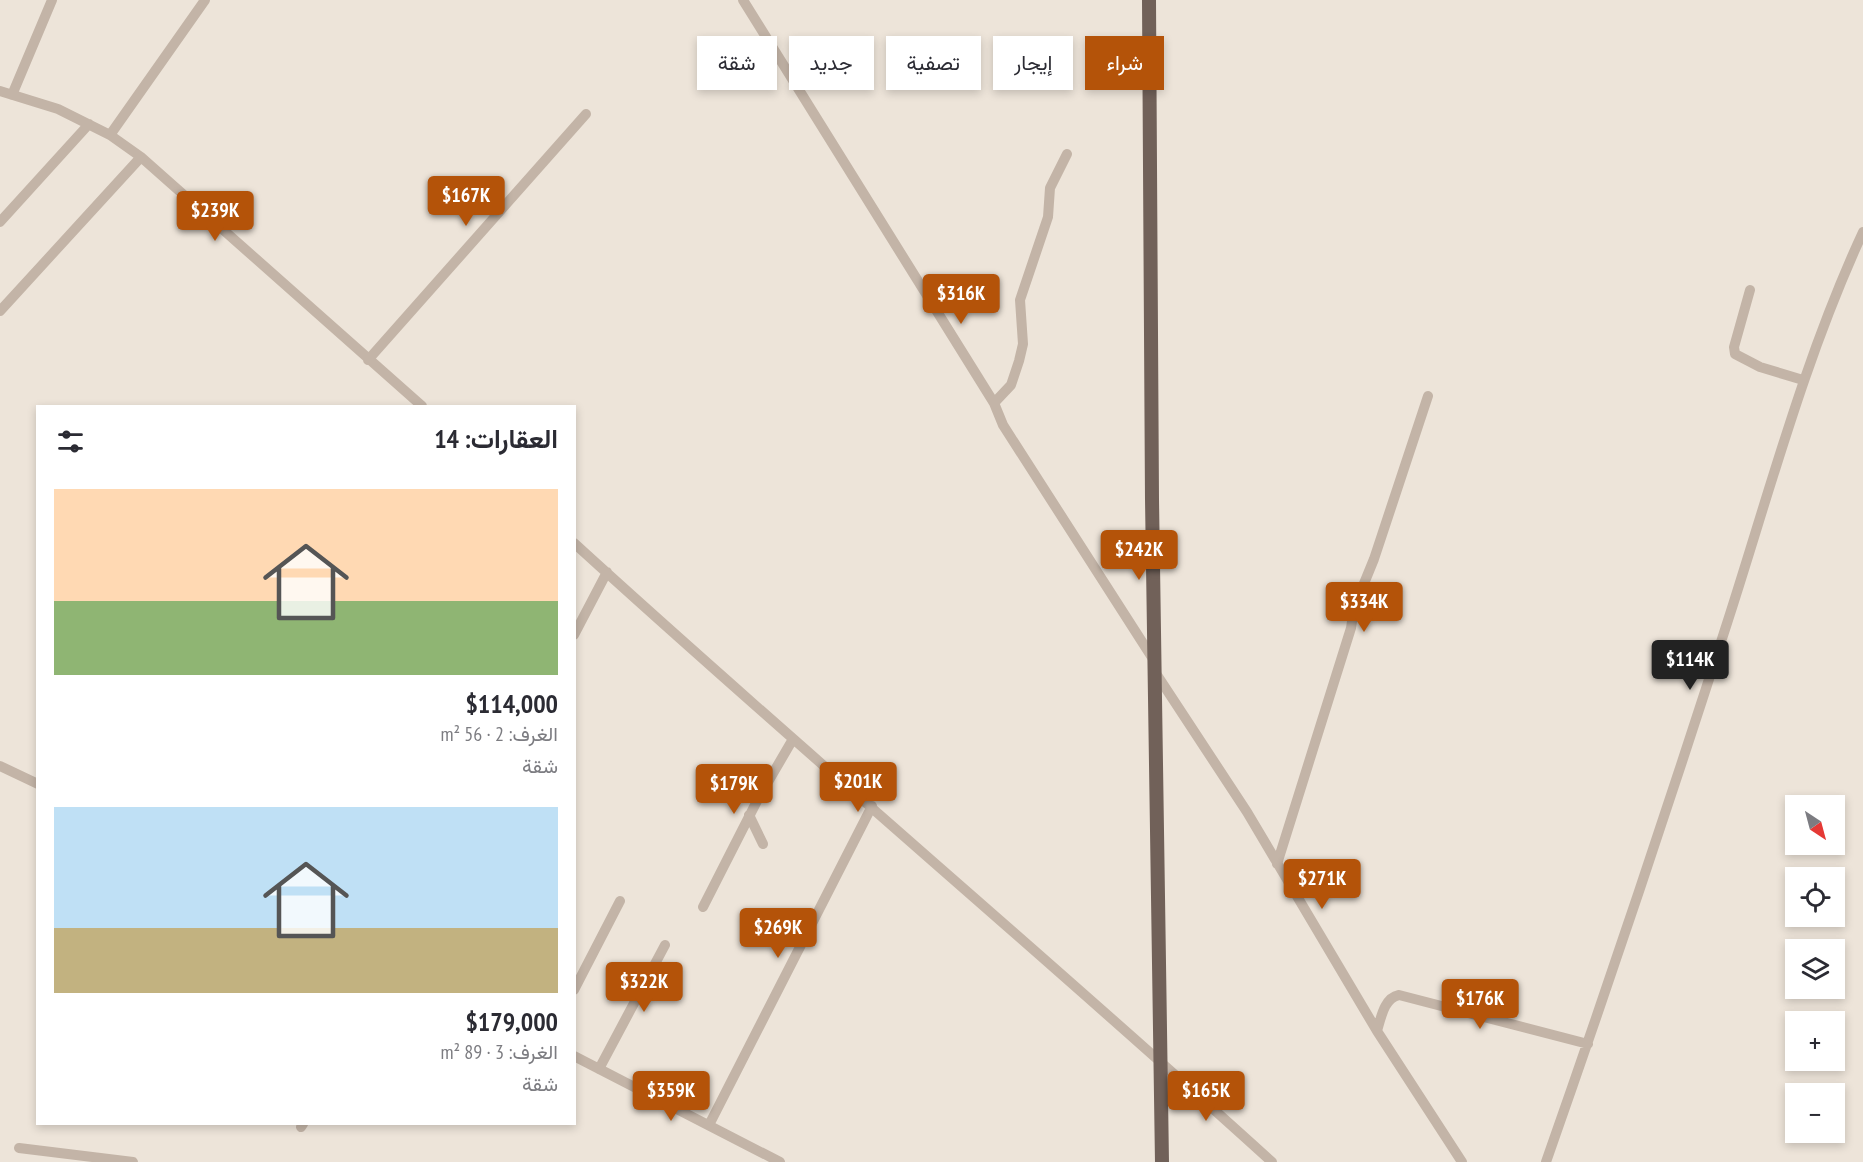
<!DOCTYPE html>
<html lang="ar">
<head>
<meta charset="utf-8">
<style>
	:root { --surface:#fff; --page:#f2f2f3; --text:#2b2b33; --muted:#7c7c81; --accent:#b45309 }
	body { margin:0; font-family:"PT Sans Narrow",Vazirmatn,sans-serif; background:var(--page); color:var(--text); direction:rtl; height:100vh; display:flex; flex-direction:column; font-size:22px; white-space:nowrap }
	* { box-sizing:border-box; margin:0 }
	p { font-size:20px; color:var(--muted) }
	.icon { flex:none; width:33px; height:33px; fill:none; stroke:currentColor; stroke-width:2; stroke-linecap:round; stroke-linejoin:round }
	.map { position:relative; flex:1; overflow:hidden; direction:ltr }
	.side { position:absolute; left:36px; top:405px; width:540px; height:720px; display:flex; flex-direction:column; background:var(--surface); border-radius:0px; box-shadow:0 3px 9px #0003; direction:rtl }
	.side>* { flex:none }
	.top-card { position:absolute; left:594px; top:36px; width:570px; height:54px; direction:rtl; display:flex; gap:12px }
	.needle { width:39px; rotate:144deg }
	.fabs { position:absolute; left:1785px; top:795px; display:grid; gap:12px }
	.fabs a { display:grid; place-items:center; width:60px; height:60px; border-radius:0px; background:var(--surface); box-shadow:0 3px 9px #0003; font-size:30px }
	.price { position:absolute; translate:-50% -51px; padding:0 14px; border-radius:6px; background:var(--accent); color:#fff; font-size:20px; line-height:39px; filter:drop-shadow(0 2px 3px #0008) }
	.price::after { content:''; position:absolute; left:50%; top:36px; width:18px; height:14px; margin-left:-9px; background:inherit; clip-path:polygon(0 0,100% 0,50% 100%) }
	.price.current { background:#222; color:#fff }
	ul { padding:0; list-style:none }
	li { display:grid; align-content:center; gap:12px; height:318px; padding:0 18px }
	li span { display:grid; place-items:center; height:186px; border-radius:0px; color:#555 }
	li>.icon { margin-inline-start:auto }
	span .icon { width:108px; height:108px; fill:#fffc; stroke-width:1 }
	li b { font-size:26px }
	h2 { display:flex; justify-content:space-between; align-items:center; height:72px; padding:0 18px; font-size:26px }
	.pill { padding:0 21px; border-radius:0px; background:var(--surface); box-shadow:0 3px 9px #0003; font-size:21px; line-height:54px }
	.pill.current { background:var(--accent); color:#fff }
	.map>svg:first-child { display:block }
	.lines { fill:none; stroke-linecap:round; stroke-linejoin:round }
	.minor { stroke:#c3b4a7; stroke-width:10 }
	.major { stroke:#716159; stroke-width:14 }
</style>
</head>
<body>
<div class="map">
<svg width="1863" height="1162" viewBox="0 0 1863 1162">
	<rect width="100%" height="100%" fill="#ede4d9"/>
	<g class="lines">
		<path class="minor" d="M 743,0 L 994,403 L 1003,425 L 1155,662
			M 0,91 L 58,109 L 110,135 L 141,157 L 422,406
			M 12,95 L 52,0
			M 110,135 L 205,0
			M 0,222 L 89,124
			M 1750,290 L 1734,347 L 1735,354 L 1760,367 L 1803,380
			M 0,311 L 141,157
			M 368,360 L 586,114
			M 994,403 L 1011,385 L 1019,361 L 1023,344 L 1020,300 L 1048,217 L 1050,188 L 1067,154
			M 574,543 C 804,753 1042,953 1272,1162
			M 574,635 L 607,572
			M 1157,675 L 1247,812 L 1377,1031 L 1462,1162
			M 0,766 L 38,784
			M 749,815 L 763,844
			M 1277,864 L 1351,628 L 1354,608 L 1374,559 L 1428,396
			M 703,907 L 758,799 L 793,739
			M 574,990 L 620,901
			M 1377,1031 C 1381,1018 1384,998 1399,995 L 1588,1044
			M 574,1056 L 780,1162
			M 599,1069 L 665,945
			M 709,1125 L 872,806
			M 301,1127 L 303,1124
			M 19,1148 L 133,1162
			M 1546,1162 C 1610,980 1671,798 1730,614 C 1771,486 1806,355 1863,232"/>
		<path class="major" d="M 1149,0 L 1152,499 L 1162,1162"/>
	</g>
</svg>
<div class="fabs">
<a><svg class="needle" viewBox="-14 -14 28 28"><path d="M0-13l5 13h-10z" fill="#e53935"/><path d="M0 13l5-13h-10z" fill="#7c7c81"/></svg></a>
<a><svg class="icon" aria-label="locate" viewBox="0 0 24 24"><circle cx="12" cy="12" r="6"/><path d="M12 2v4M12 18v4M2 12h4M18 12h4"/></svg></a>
<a><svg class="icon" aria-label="layers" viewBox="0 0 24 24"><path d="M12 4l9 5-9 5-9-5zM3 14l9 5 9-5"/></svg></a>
<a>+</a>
<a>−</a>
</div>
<b class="price" style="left:466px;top:227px">$167K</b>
<b class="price" style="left:215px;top:242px">$239K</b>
<b class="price" style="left:961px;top:325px">$316K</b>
<b class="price" style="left:1139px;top:581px">$242K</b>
<b class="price" style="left:1364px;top:633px">$334K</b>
<b class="price current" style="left:1690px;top:691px">$114K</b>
<b class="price" style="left:858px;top:813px">$201K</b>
<b class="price" style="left:734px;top:815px">$179K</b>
<b class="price" style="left:1322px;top:910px">$271K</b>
<b class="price" style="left:778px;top:959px">$269K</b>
<b class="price" style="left:644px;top:1013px">$322K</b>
<b class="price" style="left:1480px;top:1030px">$176K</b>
<b class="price" style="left:671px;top:1122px">$359K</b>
<b class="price" style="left:1206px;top:1122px">$165K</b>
<div class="top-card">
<a class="pill current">شراء</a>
<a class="pill">إيجار</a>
<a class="pill">تصفية</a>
<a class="pill">جديد</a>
<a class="pill">شقة</a>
</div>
<section class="side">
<h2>العقارات: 14<svg class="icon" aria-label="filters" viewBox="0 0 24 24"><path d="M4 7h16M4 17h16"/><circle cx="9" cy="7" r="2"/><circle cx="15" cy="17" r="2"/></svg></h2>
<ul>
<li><span style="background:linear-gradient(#ffd9b3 60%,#8fb573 0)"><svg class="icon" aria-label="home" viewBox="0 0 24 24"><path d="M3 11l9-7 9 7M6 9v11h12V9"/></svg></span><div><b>$114,000</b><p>الغرف: 2 · 56 m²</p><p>شقة</p></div></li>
<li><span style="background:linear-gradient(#bfe0f5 65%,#c2b280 0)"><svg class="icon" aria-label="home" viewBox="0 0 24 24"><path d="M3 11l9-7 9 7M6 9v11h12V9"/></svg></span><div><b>$179,000</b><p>الغرف: 3 · 89 m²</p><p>شقة</p></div></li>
</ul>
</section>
</div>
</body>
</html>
